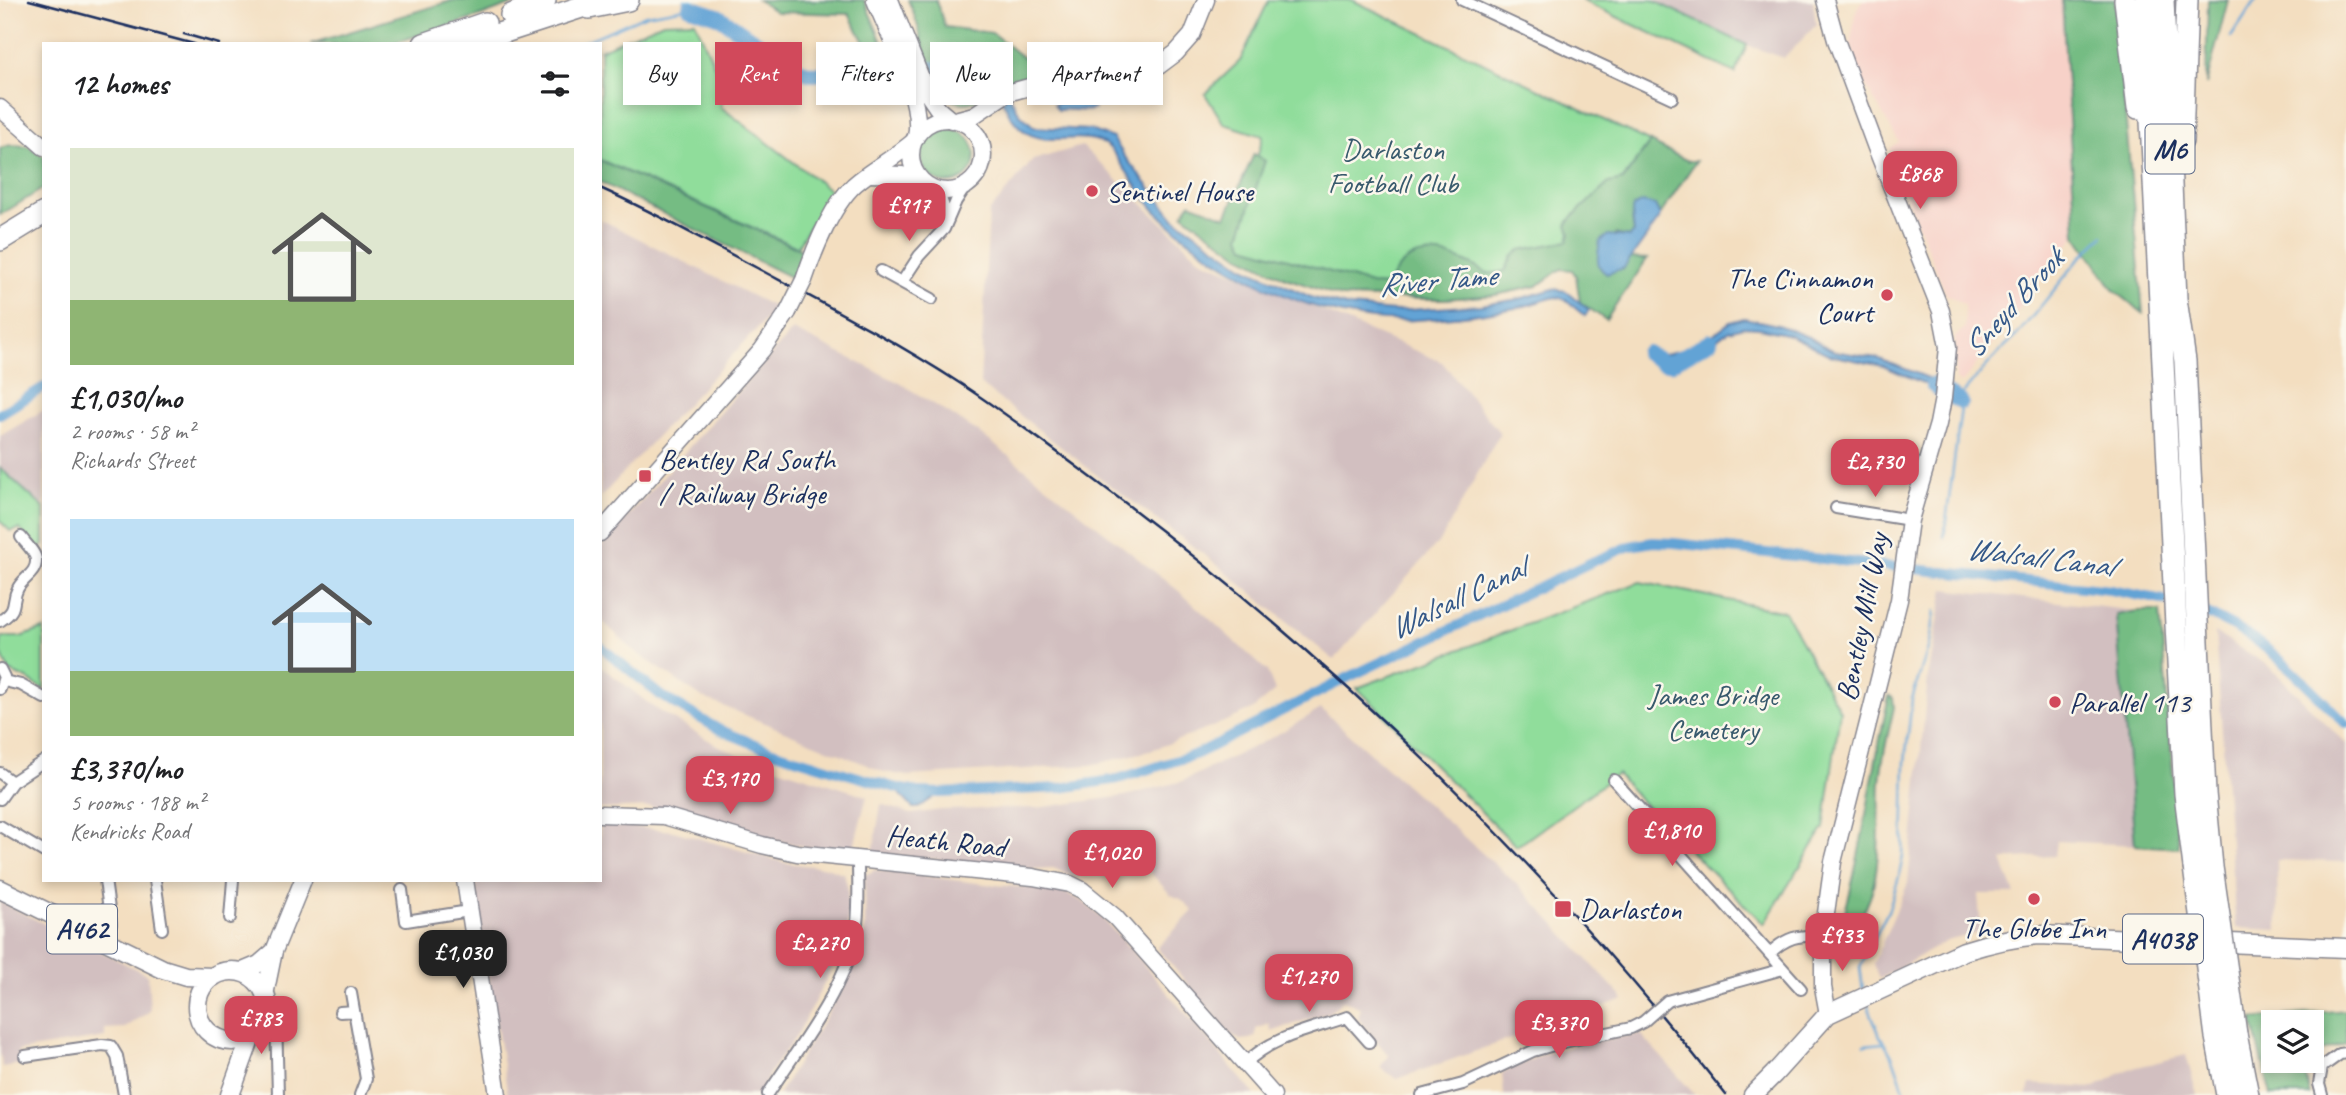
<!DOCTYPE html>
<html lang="en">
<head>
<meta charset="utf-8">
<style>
	:root { --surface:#fff; --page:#f2f2f2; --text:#202124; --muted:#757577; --accent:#d1495b }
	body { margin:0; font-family:Caveat,sans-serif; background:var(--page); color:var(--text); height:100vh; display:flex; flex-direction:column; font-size:26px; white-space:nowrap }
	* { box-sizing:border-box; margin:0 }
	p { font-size:23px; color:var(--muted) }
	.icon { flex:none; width:38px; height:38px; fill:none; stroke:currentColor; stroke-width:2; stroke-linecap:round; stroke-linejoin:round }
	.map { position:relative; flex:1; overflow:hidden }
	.sheet { position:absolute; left:42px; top:42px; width:560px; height:840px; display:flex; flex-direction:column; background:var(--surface); border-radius:0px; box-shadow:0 4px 10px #0003 }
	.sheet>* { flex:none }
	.banner { position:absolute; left:623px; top:42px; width:665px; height:63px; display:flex; gap:14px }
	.buttons { position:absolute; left:2261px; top:1010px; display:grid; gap:14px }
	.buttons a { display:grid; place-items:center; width:63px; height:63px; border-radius:0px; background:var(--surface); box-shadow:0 4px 10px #0003; font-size:35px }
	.price { position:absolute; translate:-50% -60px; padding:0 16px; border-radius:14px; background:var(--accent); color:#fff; font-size:23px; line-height:46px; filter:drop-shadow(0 2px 4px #0008) }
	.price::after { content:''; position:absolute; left:50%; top:42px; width:21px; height:16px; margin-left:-10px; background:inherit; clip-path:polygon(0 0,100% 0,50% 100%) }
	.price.current { background:#222; color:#fff }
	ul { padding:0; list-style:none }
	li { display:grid; align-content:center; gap:14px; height:371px; padding:0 28px }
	li span { display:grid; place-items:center; height:217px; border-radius:0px; color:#555 }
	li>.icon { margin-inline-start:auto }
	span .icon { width:126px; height:126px; fill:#fffc; stroke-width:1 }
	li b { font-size:30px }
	h2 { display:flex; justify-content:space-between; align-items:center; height:84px; padding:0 28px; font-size:30px }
	.tag { padding:0 24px; border-radius:0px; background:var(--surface); box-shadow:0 4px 10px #0003; font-size:24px; line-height:63px }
	.tag.current { background:var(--accent); color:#fff }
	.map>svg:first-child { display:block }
	.built { fill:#f7d1c8 }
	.industrial { fill:#d2bfc0 }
	.green { fill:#90dd9b; stroke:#56867c; stroke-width:2 }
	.forest { fill:#74bc83; stroke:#487670; stroke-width:2 }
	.water { fill:#62a3d5; stroke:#3e699a; stroke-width:2 }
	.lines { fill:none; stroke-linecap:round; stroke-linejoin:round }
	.stream { stroke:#62a3d5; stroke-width:2.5 }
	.canal { stroke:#62a3d5; stroke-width:10 }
	.river { stroke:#62a3d5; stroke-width:16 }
	.street-casing { stroke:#87868f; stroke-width:14 }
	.secondary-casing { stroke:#87868f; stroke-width:19 }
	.primary-casing { stroke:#87868f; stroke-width:21 }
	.highway-casing { stroke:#87868f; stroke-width:24 }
	.street { stroke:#fff; stroke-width:10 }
	.secondary { stroke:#fff; stroke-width:16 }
	.primary { stroke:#fff; stroke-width:18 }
	.highway { stroke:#fff; stroke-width:21 }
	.rail { stroke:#1b2f5e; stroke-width:2.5 }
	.street-bridge-casing { stroke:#87868f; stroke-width:14; stroke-linecap:butt }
	.secondary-bridge-casing { stroke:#87868f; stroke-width:19; stroke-linecap:butt }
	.highway-bridge-casing { stroke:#87868f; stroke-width:24; stroke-linecap:butt }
	.street-bridge { stroke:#fff; stroke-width:10 }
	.secondary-bridge { stroke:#fff; stroke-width:16 }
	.highway-bridge { stroke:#fff; stroke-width:21 }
	.poi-dot { fill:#d1495b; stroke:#fbf7ec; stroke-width:2.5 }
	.labels { text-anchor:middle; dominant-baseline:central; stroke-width:5; stroke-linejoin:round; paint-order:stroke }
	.shield { fill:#fbf7ec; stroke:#5e6b89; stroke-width:2 }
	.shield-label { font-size:28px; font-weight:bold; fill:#1b2f5e }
	.park-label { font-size:30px; fill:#385a6d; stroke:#fbf7ec }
	.poi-label { font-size:30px; fill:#1b2f5e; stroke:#fbf7ec; text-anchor:start }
	.street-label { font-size:30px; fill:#1b2f5e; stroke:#fbf7ec }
	.water-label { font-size:32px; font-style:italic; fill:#345888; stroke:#fbf7ec }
</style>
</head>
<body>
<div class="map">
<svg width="2346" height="1095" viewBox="0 0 2346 1095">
	<rect width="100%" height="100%" fill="#fbf7ec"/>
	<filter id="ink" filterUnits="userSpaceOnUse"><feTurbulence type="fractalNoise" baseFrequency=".0143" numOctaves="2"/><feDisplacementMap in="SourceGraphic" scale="14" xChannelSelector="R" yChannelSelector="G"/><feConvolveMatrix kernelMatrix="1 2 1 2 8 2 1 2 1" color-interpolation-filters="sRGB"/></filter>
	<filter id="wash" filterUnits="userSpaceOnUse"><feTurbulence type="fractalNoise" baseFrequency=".00686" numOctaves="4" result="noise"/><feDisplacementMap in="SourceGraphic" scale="28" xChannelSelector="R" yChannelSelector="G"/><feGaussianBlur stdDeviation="1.57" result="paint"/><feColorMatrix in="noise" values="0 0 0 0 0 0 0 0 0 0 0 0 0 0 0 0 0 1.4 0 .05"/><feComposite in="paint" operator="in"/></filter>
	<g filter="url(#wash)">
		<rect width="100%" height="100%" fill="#f3dec0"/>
		<path class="built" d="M 1863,0 L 2062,0 L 2076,235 L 1962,383 L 1956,380 L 1955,337 L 1965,328 L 1964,304 L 1946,294 L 1889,154 L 1891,147 L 1899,142 L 1860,76 L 1851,44 L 1855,13 Z"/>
		<path class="industrial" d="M 1652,0 L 1813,0 L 1816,25 L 1784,58 L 1747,45 Z
			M 1082,146 L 1200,259 L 1442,362 L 1500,433 L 1442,538 L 1334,660 L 1210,559 L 1102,479 L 980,384 L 989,212 L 1033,160 Z
			M 600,219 L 776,308 L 600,498 Z
			M 793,330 L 898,382 L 977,431 L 1180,592 L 1267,671 L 1275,691 L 1252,710 L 1207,729 L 1149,751 L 1091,765 L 908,776 L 884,772 L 701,697 L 634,651 L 600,619 L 600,548 Z
			M 44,410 L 44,508 L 0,468 L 0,436 Z
			M 1944,589 L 2137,611 L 2116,616 L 2135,845 L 2057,841 L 2055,856 L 2015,858 L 2002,861 L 2015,894 L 1978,894 L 1981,932 L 1947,941 L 1879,979 L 1873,964 L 1908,883 L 1928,677 Z
			M 2215,633 L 2269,666 L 2346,744 L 2346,862 L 2277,860 L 2278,930 L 2236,928 Z
			M 600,665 L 653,707 L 715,744 L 743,757 L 867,796 L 853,850 L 806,847 L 753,835 L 650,807 L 600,809 Z
			M 1321,709 L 1519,886 L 1624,999 L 1397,1079 L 1380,1067 L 1389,1056 L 1358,1018 L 1361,1008 L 1343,1000 L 1330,1012 L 1271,1032 L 1270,1024 L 1256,1029 L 1256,1035 L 1251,1039 L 1240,1040 L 1231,1034 L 1157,948 L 1193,911 L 1181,899 L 1171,895 L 1121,841 L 1077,878 L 1053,868 L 1034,869 L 873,853 L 881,804 L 911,814 L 941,810 L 1036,808 L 1125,796 L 1183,781 L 1271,738 Z
			M 613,825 L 673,831 L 786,863 L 829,868 L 844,874 L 848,889 L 848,923 L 837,959 L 797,1035 L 771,1070 L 759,1094 L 775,1095 L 508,1095 L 478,912 L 476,880 L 600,880 L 600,826 Z
			M 875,870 L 993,885 L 1059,890 L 1082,901 L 1102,918 L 1133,952 L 1255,1095 L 778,1095 L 847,982 L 865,930 L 865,875 Z
			M 0,902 L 148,975 L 150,1011 L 125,1028 L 105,1029 L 105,1037 L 18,1051 L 20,1064 L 2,1067 L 0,1052 Z
			M 1641,1034 L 1695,1095 L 1504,1095 L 1502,1073 L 1544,1054 L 1583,1043 Z
			M 2186,1055 L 2197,1095 L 2027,1095 L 2030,1084 L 2093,1088 L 2129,1069 Z"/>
		<path class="green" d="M 1269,0 L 1352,0 L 1650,142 L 1558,269 L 1537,286 L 1495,295 L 1444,299 L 1342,297 L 1303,282 L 1234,243 L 1263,136 L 1224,124 L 1205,94 L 1240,61 Z
			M 1581,0 L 1652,0 L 1747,45 L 1735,73 Z
			M 695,21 L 725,90 L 721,107 L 831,191 L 797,247 L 600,160 L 600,50 L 663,22 Z
			M 0,468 L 44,508 L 44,545 L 35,548 L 20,529 L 10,531 L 0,521 Z
			M 1640,582 L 1785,612 L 1840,711 L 1824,828 L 1764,924 L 1650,811 L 1617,774 L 1525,841 L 1516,846 L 1357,688 Z
			M 44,629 L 44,690 L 27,679 L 9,671 L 0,651 L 2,637 L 20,637 Z"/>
		<path class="forest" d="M 454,0 L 521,1 L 478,17 L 390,44 L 310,44 Z
			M 758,0 L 864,0 L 884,47 L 866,46 L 849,14 L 776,12 Z
			M 908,0 L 936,0 L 945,27 L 992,33 L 1041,72 L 1001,82 L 995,73 L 989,79 L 995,88 C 987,93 975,103 966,103 C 934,104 925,54 919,31 C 917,20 912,10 908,0 Z
			M 2062,0 L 2115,0 L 2143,313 L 2114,290 L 2076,235 Z
			M 2208,0 L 2228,0 L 2206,85 Z
			M921 156a27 27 0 1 1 54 0a27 27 0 1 1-54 0Z
			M 1650,142 L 1688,161 L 1696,161 L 1660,215 L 1655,205 L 1632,220 L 1634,233 L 1629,237 L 1616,234 L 1624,268 L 1630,258 L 1647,259 L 1606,320 L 1580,302 L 1576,276 L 1572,270 L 1561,269 L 1537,286 L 1495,295 L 1444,299 L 1342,297 L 1286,278 L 1240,256 L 1183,214 L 1190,203 L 1226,217 L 1254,154 L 1265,161 L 1240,236 L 1245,246 L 1374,285 L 1388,286 C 1403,247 1437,248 1470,264 C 1475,266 1483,273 1489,273 C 1494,274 1501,271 1505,271 L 1512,257 L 1520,250 L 1568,241 L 1570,233 L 1567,225 L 1573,216 L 1609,183 L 1623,180 Z
			M 11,145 L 28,146 L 44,157 L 44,188 L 0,215 L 0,148 Z
			M 600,160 L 804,251 L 792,278 L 600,182 Z
			M 2137,611 L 2160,611 L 2179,848 L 2135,845 L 2116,615 Z
			M 1889,696 L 1893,698 L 1894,707 C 1889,731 1882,756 1880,782 C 1878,822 1885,899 1851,928 L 1841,926 C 1863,851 1871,773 1889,696 Z
			M 2346,1010 L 2346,1044 L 2312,1054 L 2312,1022 L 2273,1022 L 2273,1060 L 2302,1061 L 2310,1095 L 2271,1095 L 2252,1019 Z"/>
		<path class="water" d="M 987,67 L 1001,82 L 1020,114 L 1034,127 L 1090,130 L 1113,138 L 1125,157 L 1174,218 L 1244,267 L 1313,298 L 1350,307 L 1394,311 L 1481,305 L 1519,299 L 1553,289 L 1566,291 L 1589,310 L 1585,316 L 1564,299 L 1557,297 C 1545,299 1533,304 1521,307 C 1487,314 1451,318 1416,320 C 1330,326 1232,280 1168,223 C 1150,208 1136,185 1122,165 C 1117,158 1113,149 1106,145 C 1082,130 1051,147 1027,133 C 1004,119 1002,86 982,75 Z
			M 1059,102 L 1079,103 L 1093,106 L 1094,109 C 1084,113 1070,108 1058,110 L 1054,104 Z
			M 1643,202 L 1655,205 L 1660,215 L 1659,219 L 1624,268 L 1607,274 C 1594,267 1598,254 1600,241 L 1608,235 L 1629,237 L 1634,233 L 1632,211 L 1633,207 Z
			M 1744,318 L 1778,325 L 1808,337 L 1834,351 L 1877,358 L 1936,381 L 1935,391 L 1923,383 L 1883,366 L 1830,355 L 1790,335 L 1759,328 L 1743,327 L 1728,331 L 1695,356 L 1667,369 L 1644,358 L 1647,353 L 1660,355 L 1687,349 L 1707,339 L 1730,322 Z
			M 893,787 L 940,793 L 918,808 L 913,808 Z"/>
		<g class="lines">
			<path class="stream" d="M 685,0 L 690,7
				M 2231,37 L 2256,0
				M 579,44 L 646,15 L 690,7
				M 1944,537 L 1963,393 L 1998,353 L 2018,334 L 2081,257 L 2103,236
				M 1863,990 L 1860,967 L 1889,909 L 1899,876 L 1903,856 L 1905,762 L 1912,699 L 1930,642 L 1935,611
				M 1867,1003 L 1880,1036 L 1893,1058 L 1906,1095
				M 1864,1045 L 1883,1043"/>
			<path class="canal" d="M 0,414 L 44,387
				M 2195,609 C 2264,635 2296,674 2346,724
				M 600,646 L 660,695 L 720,730 L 769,750 L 844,773 L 893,787 L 917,792 L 940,793 L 1061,788 L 1118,779 L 1197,754 L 1349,677 L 1594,561 L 1630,546 L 1653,542 L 1674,543 L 2110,590 L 2174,602"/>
			<path class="river" d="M 690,7 L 718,16 L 795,69 L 812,74 L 931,69 L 986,72 L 991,74 L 999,85
				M 1647,353 L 1663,363 L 1671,363 L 1710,341
				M 1933,385 L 1961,402"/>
		</g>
	</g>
	<g filter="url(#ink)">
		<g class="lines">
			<g class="street-casing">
				<path id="street" d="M 1462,0 L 1672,98
					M 930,187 L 942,201 L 948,220
					M 881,271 L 932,299
					M 902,282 L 919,256 L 944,229 L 956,201 L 966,186
					M 1836,508 L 1910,520
					M 0,621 C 20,608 10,603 18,588 C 23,578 37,573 36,560 C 36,553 26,544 21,537
					M 0,669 L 4,677 L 0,689
					M 4,681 L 21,685 L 44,698
					M 0,773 L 12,782
					M 1614,780 L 1801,989
					M 0,799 L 12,782 L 44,761
					M 0,826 L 44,852
					M 105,880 L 111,924
					M 155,880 L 162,929
					M 402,890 L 406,921 L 469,911
					M 94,912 L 109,910
					M 230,918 L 233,880
					M 1770,953 C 1789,935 1799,936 1823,935
					M 351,993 L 366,1079 L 360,1095
					M 1667,1001 L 1783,969
					M 340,1012 L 354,1011
					M 276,1017 L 278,1095
					M 25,1056 L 102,1045 L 111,1046 L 117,1056 L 124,1095
					M 1246,1063 C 1271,1037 1313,1029 1347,1017 L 1369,1042
					M 768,1094 C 799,1047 842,992 855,937 C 860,912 858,885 858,860
					M 1422,1095 L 1463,1084 L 1533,1051 L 1564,1042 L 1631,1028 L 1643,1022
					M 2322,1095 L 2319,1084 L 2322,1067 L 2340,1054 L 2346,1053"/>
			</g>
			<g class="secondary-casing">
				<path id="secondary" d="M 875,0 C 889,36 924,100 916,137
					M 890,0 L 927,93 L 938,109 L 951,120
					M 1825,0 L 1836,40 L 1875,145 L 1941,311 L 1948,347 L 1943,398 L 1938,424 L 1910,520 L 1899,600 L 1833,862 L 1823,935 L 1823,987 L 1828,1014
					M 0,108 L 44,147
					M911 155a36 36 0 1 1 72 0a36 36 0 1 1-72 0Z
					M 955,120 L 974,115 L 1007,93 L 1069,76 L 1111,81 L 1132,78 L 1156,68 L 1176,53 L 1192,35 L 1206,0
					M 871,174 L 902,175 L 923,184
					M 804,280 C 814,250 834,199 860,180 C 878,166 897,156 914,141
					M 600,533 L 762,350 L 788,312
					M 600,814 L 664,816 L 762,845 L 797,853 L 1033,877 L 1070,884 L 1082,890 L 1115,917 L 1273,1095
					M 465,880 L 498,1095
					M 240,972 L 259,964 L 274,951
					M 265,995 L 274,951 L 303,880"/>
			</g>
			<g class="primary-casing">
				<path id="primary" d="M 0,889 L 163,969 L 186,976 L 213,977
					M197 1006a35 35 0 1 1 70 0a35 35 0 1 1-70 0Z
					M 230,1095 L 252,1034
					M 1753,1095 L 1774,1074 L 1828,1014 L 1964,951 C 1989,943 2014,937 2039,935 L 2346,948"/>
			</g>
			<g class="highway-casing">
				<path id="highway" d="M 2125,0 L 2138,108
					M 2145,0 L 2176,625 L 2185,794 L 2194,867
					M 2163,0 L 2176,299 L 2185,361 L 2205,793 L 2212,867
					M 589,8 L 628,0
					M 511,15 L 545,0
					M 424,44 L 485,23
					M 468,44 L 603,0
					M 2182,141 L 2187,0
					M 0,240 L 44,213
					M 2236,1034 L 2248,1095
					M 2216,1037 L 2227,1095"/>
			</g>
			<use href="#street" class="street"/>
			<use href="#secondary" class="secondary"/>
			<use href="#primary" class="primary"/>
			<use href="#highway" class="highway"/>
			<path class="rail" d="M 29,0 L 194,44
				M 184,34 L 219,44
				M 600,188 C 654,212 705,241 757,268 C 826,305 895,341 961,384 C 1010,416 1057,452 1104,487 C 1336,660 1547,867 1726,1095"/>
			<g class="street-bridge-casing">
				<path id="street-bridge" d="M 1643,1022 L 1667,1001"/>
			</g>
			<g class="secondary-bridge-casing">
				<path id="secondary-bridge" d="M 788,312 L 804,280"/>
			</g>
			<g class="highway-bridge-casing">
				<path id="highway-bridge" d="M 2194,867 L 2216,1037
					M 2212,867 L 2236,1034"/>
			</g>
			<use href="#street-bridge" class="street-bridge"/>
			<use href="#secondary-bridge" class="secondary-bridge"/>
			<use href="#highway-bridge" class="highway-bridge"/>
		</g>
	</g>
	<g class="poi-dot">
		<circle cx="1092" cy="191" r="7"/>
		<circle cx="1887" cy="295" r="7"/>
		<rect x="638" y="469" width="14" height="14" rx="3.5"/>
		<circle cx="2055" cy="702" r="7"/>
		<circle cx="2034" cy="899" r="7"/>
		<rect x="1554" y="900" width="18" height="18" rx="3.5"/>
	</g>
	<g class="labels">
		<g class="shield">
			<rect x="2145.5" y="124.5" width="49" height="49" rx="5"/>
			<rect x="47" y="904.5" width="70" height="49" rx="5"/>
			<rect x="2123" y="914.5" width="80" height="49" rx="5"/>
		</g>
		<g class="shield-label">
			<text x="2170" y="149">M6</text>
			<text x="82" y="929">A462</text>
			<text x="2163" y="939">A4038</text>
		</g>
		<g class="park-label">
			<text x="1393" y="149">Darlaston<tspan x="1393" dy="34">Football Club</tspan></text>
			<text x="1713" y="695">James Bridge<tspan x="1713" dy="34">Cemetery</tspan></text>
		</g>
		<g class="poi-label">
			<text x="1106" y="191">Sentinel House</text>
			<text x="1873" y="278" text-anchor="end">The Cinnamon<tspan x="1873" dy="34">Court</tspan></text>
			<text x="659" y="459">Bentley Rd South<tspan x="659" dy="34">/ Railway Bridge</tspan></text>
			<text x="2069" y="702">Parallel 113</text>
			<text x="1579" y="909">Darlaston</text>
			<text x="2034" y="928" text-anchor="middle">The Globe Inn</text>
		</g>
		<g class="street-label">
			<text transform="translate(1862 617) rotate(-79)">Bentley Mill Way</text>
			<text transform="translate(946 841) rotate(6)">Heath Road</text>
		</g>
		<g class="water-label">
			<text transform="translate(1437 280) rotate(-5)">River Tame</text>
			<text transform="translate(2013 303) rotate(-48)">Sneyd Brook</text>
			<text transform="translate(2040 557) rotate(7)">Walsall Canal</text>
			<text transform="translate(1457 598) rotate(-26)">Walsall Canal</text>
		</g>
	</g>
</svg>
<div class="buttons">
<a><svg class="icon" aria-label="layers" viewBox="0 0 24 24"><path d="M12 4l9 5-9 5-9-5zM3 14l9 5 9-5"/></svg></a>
</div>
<b class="price" style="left:1920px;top:211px">£868</b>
<b class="price" style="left:909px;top:243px">£917</b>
<b class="price" style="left:1875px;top:499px">£2,730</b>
<b class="price" style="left:730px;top:816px">£3,170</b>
<b class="price" style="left:1672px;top:868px">£1,810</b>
<b class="price" style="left:1112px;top:890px">£1,020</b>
<b class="price" style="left:1842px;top:973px">£933</b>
<b class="price" style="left:820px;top:980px">£2,270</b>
<b class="price current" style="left:463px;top:990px">£1,030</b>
<b class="price" style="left:1309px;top:1014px">£1,270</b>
<b class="price" style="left:261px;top:1056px">£783</b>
<b class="price" style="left:1559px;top:1060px">£3,370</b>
<div class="banner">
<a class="tag">Buy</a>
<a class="tag current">Rent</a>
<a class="tag">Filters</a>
<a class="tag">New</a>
<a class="tag">Apartment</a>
</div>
<section class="sheet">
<h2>12 homes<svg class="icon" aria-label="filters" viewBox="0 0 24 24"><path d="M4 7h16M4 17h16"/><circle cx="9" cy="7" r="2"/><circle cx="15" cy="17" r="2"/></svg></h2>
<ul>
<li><span style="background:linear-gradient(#dfe7d0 70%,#8fb573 0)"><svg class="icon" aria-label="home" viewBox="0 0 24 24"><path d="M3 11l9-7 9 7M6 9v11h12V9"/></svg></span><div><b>£1,030/mo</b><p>2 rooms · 58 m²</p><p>Richards Street</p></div></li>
<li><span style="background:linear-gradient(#bfe0f5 70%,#8fb573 0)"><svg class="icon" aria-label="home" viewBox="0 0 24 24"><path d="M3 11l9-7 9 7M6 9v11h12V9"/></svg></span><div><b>£3,370/mo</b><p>5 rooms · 188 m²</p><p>Kendricks Road</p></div></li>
</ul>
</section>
</div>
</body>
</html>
